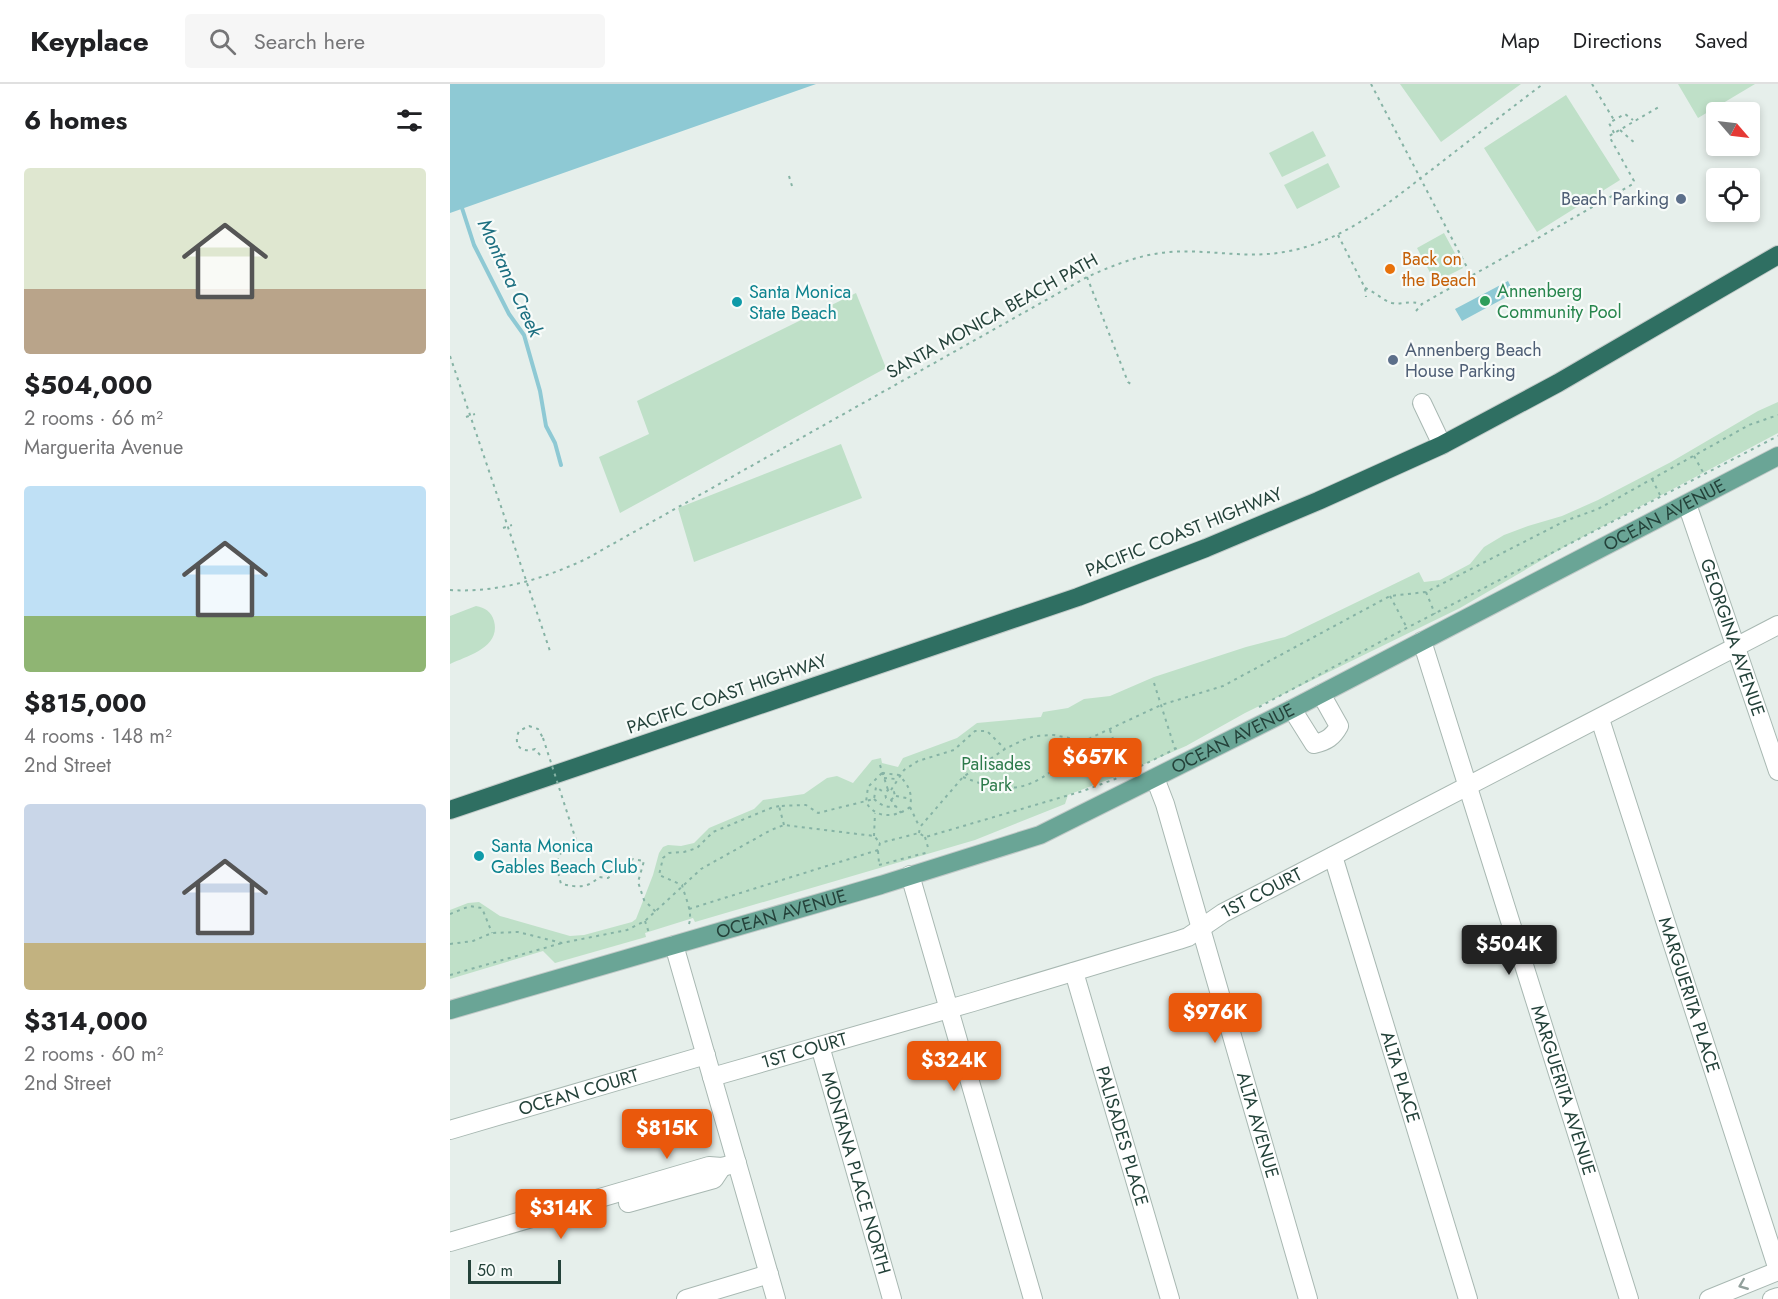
<!DOCTYPE html>
<html lang="en">
<head>
<meta charset="utf-8">
<style>
	:root { --surface:#fff; --page:#f6f6f6; --text:#202124; --muted:#757577; --line:#e0e0e0; --accent:#ea580c }
	body { margin:0; font-family:Jost,sans-serif; background:var(--page); color:var(--text); height:100vh; display:flex; flex-direction:column; font-size:22px; white-space:nowrap }
	* { box-sizing:border-box; margin:0 }
	p { font-size:20px; color:var(--muted) }
	.icon { flex:none; width:33px; height:33px; fill:none; stroke:currentColor; stroke-width:2; stroke-linecap:round; stroke-linejoin:round }
	.map { position:relative; flex:1; overflow:hidden }
	.side { display:flex; flex-direction:column; background:var(--surface); width:450px }
	.side>* { flex:none }
	.needle { width:39px; rotate:118deg }
	.tools { position:absolute; left:1256px; top:18px; display:grid; gap:12px }
	.tools a { display:grid; place-items:center; width:54px; height:54px; border-radius:6px; background:var(--surface); box-shadow:0 3px 9px #0003; font-size:30px }
	.scale { position:absolute; left:18px; bottom:15px; width:93px; box-sizing:border-box; padding-left:6px; border:3px solid #24423a; border-top:0; font-size:16px; line-height:21px; white-space:nowrap; color:#24423a; -webkit-text-stroke:4px #f7fbf9; paint-order:stroke }
	.price { position:absolute; translate:-50% -51px; padding:0 14px; border-radius:6px; background:var(--accent); color:#fff; font-size:20px; line-height:39px; filter:drop-shadow(0 2px 3px #0008) }
	.price::after { content:''; position:absolute; left:50%; top:36px; width:18px; height:14px; margin-left:-9px; background:inherit; clip-path:polygon(0 0,100% 0,50% 100%) }
	.price.current { background:#222; color:#fff }
	ul { padding:0; list-style:none }
	li { display:grid; align-content:center; gap:12px; height:318px; padding:0 24px }
	li span { display:grid; place-items:center; height:186px; border-radius:6px; color:#555 }
	li>.icon { margin-inline-start:auto }
	span .icon { width:108px; height:108px; fill:#fffc; stroke-width:1 }
	li b { font-size:26px }
	h2 { display:flex; justify-content:space-between; align-items:center; height:72px; padding:0 24px; font-size:26px }
	header { display:flex; align-items:center; gap:36px; box-sizing:border-box; height:84px; padding:0 30px; background:var(--surface); border-bottom:2px solid var(--line) }
	header strong { font-size:28px }
	nav { display:flex; gap:33px; margin-inline-start:auto; font-size:21px }
	.search { width:420px; height:54px; background:var(--page); display:flex; align-items:center; gap:15px; box-sizing:border-box; padding:0 21px; border-radius:6px; color:var(--muted); font-size:22px }
	main { display:flex; flex:1; min-height:0 }
	.map>svg:first-child { display:block }
	.green { fill:#bfe0c8 }
	.water { fill:#8ec9d4 }
	.lines { fill:none; stroke-linecap:round; stroke-linejoin:round }
	.stream { stroke:#8ec9d4; stroke-width:4 }
	.minor-casing { stroke:#a8b8b2; stroke-width:20 }
	.major-casing { stroke:#c2cac8; stroke-width:20 }
	.highway-casing { stroke:#c2cac8; stroke-width:20 }
	.path { stroke:#86b3a5; stroke-width:2; stroke-dasharray:3 4.5; stroke-linecap:butt }
	.minor { stroke:#fff; stroke-width:18 }
	.major { stroke:#6aa596; stroke-width:18 }
	.highway { stroke:#2f6f62; stroke-width:18 }
	.path-bridge { stroke:#86b3a5; stroke-width:2; stroke-dasharray:3 4.5; stroke-linecap:butt }
	.oneway { stroke:#92a09c }
	.service-dot { fill:#5c6f8a; stroke:#f7fbf9; stroke-width:2 }
	.food-dot { fill:#e8710a; stroke:#f7fbf9; stroke-width:2 }
	.leisure-dot { fill:#2e9e5b; stroke:#f7fbf9; stroke-width:2 }
	.culture-dot { fill:#0f9aa8; stroke:#f7fbf9; stroke-width:2 }
	.labels { text-anchor:middle; dominant-baseline:central; stroke-width:4.5; stroke-linejoin:round; paint-order:stroke }
	.service-label { font-size:18px; fill:#4e5e75; stroke:#f7fbf9; text-anchor:end }
	.food-label { font-size:18px; fill:#c56008; stroke:#f7fbf9; text-anchor:start }
	.leisure-label { font-size:18px; fill:#27864d; stroke:#f7fbf9; text-anchor:start }
	.culture-label { font-size:18px; fill:#0d838f; stroke:#f7fbf9; text-anchor:start }
	.street-label { font-size:18px; fill:#24423a; stroke:#f7fbf9 }
	.park-label { font-size:18px; fill:#2d7a4b; stroke:#f7fbf9 }
	.water-label { font-size:20px; font-style:italic; fill:#1c6f80; stroke:#f7fbf9 }
</style>
</head>
<body>
<header>
<strong>Keyplace</strong>
<div class="search"><svg class="icon" aria-label="search" viewBox="0 0 24 24"><circle cx="10" cy="10" r="6"/><path d="M15 15l6 6"/></svg>Search here</div>
<nav><a>Map</a><a>Directions</a><a>Saved</a></nav>
</header>
<main>
<section class="side">
<h2>6 homes<svg class="icon" aria-label="filters" viewBox="0 0 24 24"><path d="M4 7h16M4 17h16"/><circle cx="9" cy="7" r="2"/><circle cx="15" cy="17" r="2"/></svg></h2>
<ul>
<li><span style="background:linear-gradient(#dfe7d0 65%,#b9a48a 0)"><svg class="icon" aria-label="home" viewBox="0 0 24 24"><path d="M3 11l9-7 9 7M6 9v11h12V9"/></svg></span><div><b>$504,000</b><p>2 rooms · 66 m²</p><p>Marguerita Avenue</p></div></li>
<li><span style="background:linear-gradient(#bfe0f5 70%,#8fb573 0)"><svg class="icon" aria-label="home" viewBox="0 0 24 24"><path d="M3 11l9-7 9 7M6 9v11h12V9"/></svg></span><div><b>$815,000</b><p>4 rooms · 148 m²</p><p>2nd Street</p></div></li>
<li><span style="background:linear-gradient(#c9d6e8 75%,#c2b280 0)"><svg class="icon" aria-label="home" viewBox="0 0 24 24"><path d="M3 11l9-7 9 7M6 9v11h12V9"/></svg></span><div><b>$314,000</b><p>2 rooms · 60 m²</p><p>2nd Street</p></div></li>
</ul>
</section>
<div class="map">
<svg width="1328" height="1215" viewBox="0 0 1328 1215">
	<rect width="100%" height="100%" fill="#e6efeb"/>
	<path class="green" d="M 950,0 L 1071,0 L 991,58 Z
		M 1228,0 L 1305,0 L 1248,34 Z
		M 1116,11 L 1170,96 L 1087,148 L 1034,64 Z
		M 863,47 L 876,72 L 832,93 L 819,69 Z
		M 878,79 L 890,103 L 847,125 L 834,101 Z
		M 994,149 L 1013,184 L 985,198 L 967,164 Z
		M 406,209 L 436,284 L 170,429 L 149,373 L 199,350 L 187,317 Z
		M 1328,318 L 1328,349 L 1116,462 L 1010,524 L 795,629 L 736,662 L 665,693 L 618,711 L 615,720 L 525,756 L 245,838 L 243,834 L 195,849 L 196,853 L 105,879 L 93,867 L 0,895 L 0,826 L 18,819 L 29,818 L 50,832 L 120,852 L 134,851 L 182,838 L 186,835 L 203,791 L 209,769 L 213,763 L 218,761 L 231,762 L 244,759 L 259,744 L 304,725 L 313,716 L 354,710 L 377,694 L 387,692 L 403,699 L 422,676 L 431,674 L 432,679 L 448,683 L 453,674 L 507,654 L 527,639 L 591,633 L 593,628 L 618,624 L 634,615 L 660,612 L 704,593 L 796,563 L 835,553 L 969,488 L 974,498 L 990,496 L 1020,480 L 1034,463 L 1054,451 L 1078,442 L 1112,432 L 1148,416 L 1221,378 L 1308,327 Z
		M 391,360 L 412,414 L 244,478 L 228,424 Z
		M 26,522 C 35,524 41,527 44,537 C 51,563 18,572 0,580 L 0,532 Z"/>
	<path class="water" d="M 0,0 L 366,0 L 0,129 Z
		M 1058,197 L 1064,209 L 1012,237 L 1005,225 Z"/>
	<g class="lines">
		<path class="stream" d="M 12,124 L 24,161 L 59,230 L 74,251 L 90,307 L 96,342 L 105,359 L 111,381"/>
		<g class="minor-casing">
			<g id="minor">
				<path d="M 972,319 L 992,361"/>
				<path id="s1" d="M 1237,420 L 1328,687"/>
				<path id="s2" d="M 972,557 L 1179,1215"/>
				<path d="M 842,625 L 864,660 C 877,657 883,653 889,642 L 871,610"/>
				<path id="s3" d="M 1150,635 L 1328,1186"/>
				<path id="s4" d="M 705,694 L 715,720 L 858,1215"/>
				<path id="s5" d="M 883,772 L 1018,1215"/>
				<path d="M 460,791 L 583,1215"/>
				<path d="M 224,861 L 326,1215"/>
				<path id="s6" d="M 624,888 L 720,1215"/>
				<path id="s7" d="M 370,962 L 442,1215"/>
				<path id="s8" d="M 262,993 L 523,918 L 729,856 L 738,853 L 773,829 L 1328,541"/>
				<path id="s9" d="M 0,1046 L 256,971"/>
				<path d="M 178,1119 L 264,1095 L 272,1083"/>
				<path d="M 0,1158 L 259,1082 L 272,1083 L 287,1079"/>
				<path d="M 236,1215 L 319,1190"/>
				<path d="M 1259,1215 L 1328,1187"/>
				<path d="M 1322,1215 L 1328,1213"/>
			</g>
		</g>
		<g class="major-casing">
			<g id="major">
				<path id="s10" d="M 0,926 L 431,801 L 590,751 L 842,625 L 1328,372"/>
			</g>
		</g>
		<g class="highway-casing">
			<path id="highway" d="M 0,726 L 628,513 L 756,464 L 868,417 L 992,361 L 1108,299 L 1328,171"/>
		</g>
		<path class="path" d="M 921,0 L 1021,191
			M 1142,0 L 1164,36
			M 1170,46 L 1186,60
			M 1164,49 L 1159,39 L 1175,30 L 1183,36
			M 339,92 L 342,102
			M 888,151 L 915,204 L 916,213
			M 637,193 L 678,298 L 682,301
			M 915,204 C 925,208 934,217 942,219 C 952,221 958,216 972,220
			M 966,227 L 972,220 L 1183,100 L 1184,97 L 1159,52 L 1209,23
			M 0,272 L 101,570
			M 16,333 L 25,330
			M 1244,372 L 1254,390
			M 1202,395 L 1211,413
			M 53,444 L 62,441
			M 0,506 C 48,509 93,495 136,475 L 637,193 C 664,181 691,170 720,168 C 758,165 796,175 834,168 C 894,158 938,119 984,84 C 1020,56 1056,28 1093,0
			M 976,508 L 985,530
			M 940,512 L 957,544
			M 704,599 L 725,665
			M 809,623 L 945,550 L 1328,352
			M 660,646 L 675,691
			M 90,671 L 85,665 C 70,670 63,660 69,647 L 79,642 L 88,645 L 93,654
			M 430,681 L 438,706
			M 432,689 L 449,691 C 458,701 463,708 460,723 C 446,734 425,735 416,718 L 418,703 Z
			M 513,693 C 572,717 591,699 634,658
			M 434,694 L 446,695
			M 441,706 L 454,686 L 468,677 L 504,666 L 525,647 L 537,647 L 555,665
			M 446,712 L 461,715
			M 424,715 C 432,722 436,724 446,722
			M 441,716 L 445,712 L 444,708 L 438,706 L 435,709 L 436,714 L 441,716 L 451,729
			M 460,723 L 469,742
			M 334,741 L 329,722 L 356,721 L 368,729 L 424,715 L 426,703 L 435,709
			M 469,749 L 470,743 L 513,693 L 555,665 L 573,656 L 585,652 L 604,651 L 634,657 L 711,621 L 773,602 L 940,512 L 976,508 L 1115,437 L 1148,425 L 1299,341 L 1328,331
			M 424,752 L 425,729
			M 475,753 L 479,767
			M 124,759 C 104,771 105,777 111,800 C 127,803 137,805 149,793 L 158,794 L 183,775 L 194,777 L 188,798 L 194,816 L 206,828
			M 428,767 L 429,779
			M 429,781 L 479,768
			M 239,825 L 428,766 L 430,759 L 469,749 L 475,753 L 479,752 L 633,707 L 665,695 L 729,663
			M 0,830 L 20,822 L 32,824 L 42,849
			M 195,837 L 199,849
			M 239,840 C 243,828 235,813 232,801 L 209,791 L 213,774 L 219,769 L 234,768 L 247,764 L 263,748 L 321,724 L 329,722
			M 0,860 L 23,857 L 42,849 L 68,848 L 112,859 L 177,846 L 195,837 L 251,785 L 321,746 L 334,741 L 424,752 L 430,759
			M 0,891 L 112,859"/>
		<use href="#minor" class="minor"/>
		<use href="#major" class="major"/>
		<use href="#highway" class="highway"/>
		<path class="path-bridge" d="M 93,654 L 126,756 L 124,759"/>
	</g>
	<defs><path id="oneway-chevron" d="M-2-3.5L2.5 0L-2 3.5" fill="none" stroke-width="1.6" stroke-linecap="round" stroke-linejoin="round" transform="scale(1.5)"/></defs>
	<use class="oneway" href="#oneway-chevron" transform="translate(1293 1201) rotate(158)"/>
	<g class="service-dot">
		<circle cx="1231" cy="115" r="6"/>
		<circle cx="943" cy="276" r="6"/>
	</g>
	<circle class="food-dot" cx="940" cy="185" r="6"/>
	<circle class="leisure-dot" cx="1035" cy="217" r="6"/>
	<g class="culture-dot">
		<circle cx="287" cy="218" r="6"/>
		<circle cx="29" cy="772" r="6"/>
	</g>
	<g class="labels">
		<g class="service-label">
			<text x="1219" y="115">Beach Parking</text>
			<text x="955" y="266" text-anchor="start">Annenberg Beach<tspan x="955" dy="21">House Parking</tspan></text>
		</g>
		<g class="food-label">
			<text x="952" y="175">Back on<tspan x="952" dy="21">the Beach</tspan></text>
		</g>
		<g class="leisure-label">
			<text x="1047" y="207">Annenberg<tspan x="1047" dy="21">Community Pool</tspan></text>
		</g>
		<g class="culture-label">
			<text x="299" y="208">Santa Monica<tspan x="299" dy="21">State Beach</tspan></text>
			<text x="41" y="762">Santa Monica<tspan x="41" dy="21">Gables Beach Club</tspan></text>
		</g>
		<g class="street-label">
			<text transform="translate(542 232) rotate(-29)">SANTA MONICA BEACH PATH</text>
			<text stroke="none"><textPath href="#s10" startOffset="1317">OCEAN AVENUE</textPath></text>
			<text transform="translate(734 448) rotate(-22)">PACIFIC COAST HIGHWAY</text>
			<text stroke="none"><textPath href="#s1" startOffset="141">GEORGINA AVENUE</textPath></text>
			<text transform="translate(277 610) rotate(-19)">PACIFIC COAST HIGHWAY</text>
			<text stroke="none"><textPath href="#s10" startOffset="831">OCEAN AVENUE</textPath></text>
			<text stroke="none"><textPath href="#s8" startOffset="582">1ST COURT</textPath></text>
			<text stroke="none"><textPath href="#s10" startOffset="345">OCEAN AVENUE</textPath></text>
			<text stroke="none"><textPath href="#s3" startOffset="290">MARGUERITA PLACE</textPath></text>
			<text stroke="none"><textPath href="#s8" startOffset="96">1ST COURT</textPath></text>
			<text stroke="none"><textPath href="#s5" startOffset="231">ALTA PLACE</textPath></text>
			<text stroke="none"><textPath href="#s2" startOffset="471">MARGUERITA AVENUE</textPath></text>
			<text stroke="none"><textPath href="#s9" startOffset="134">OCEAN COURT</textPath></text>
			<text stroke="none"><textPath href="#s4" startOffset="362">ALTA AVENUE</textPath></text>
			<text stroke="none"><textPath href="#s6" startOffset="171">PALISADES PLACE</textPath></text>
			<text stroke="none"><textPath href="#s7" startOffset="132">MONTANA PLACE NORTH</textPath></text>
		</g>
		<g class="park-label">
			<text x="546" y="680">Palisades<tspan x="546" dy="21">Park</tspan></text>
		</g>
		<g class="water-label">
			<text transform="translate(60 194) rotate(65)">Montana Creek</text>
		</g>
	</g>
</svg>
<div class="tools">
<a><svg class="needle" viewBox="-14 -14 28 28"><path d="M0-13l5 13h-10z" fill="#e53935"/><path d="M0 13l5-13h-10z" fill="#757577"/></svg></a>
<a><svg class="icon" aria-label="locate" viewBox="0 0 24 24"><circle cx="12" cy="12" r="6"/><path d="M12 2v4M12 18v4M2 12h4M18 12h4"/></svg></a>
</div>
<div class="scale">50 m</div>
<b class="price" style="left:645px;top:705px">$657K</b>
<b class="price current" style="left:1059px;top:892px">$504K</b>
<b class="price" style="left:765px;top:960px">$976K</b>
<b class="price" style="left:504px;top:1008px">$324K</b>
<b class="price" style="left:217px;top:1076px">$815K</b>
<b class="price" style="left:111px;top:1156px">$314K</b>
</div>
</main>
</body>
</html>
